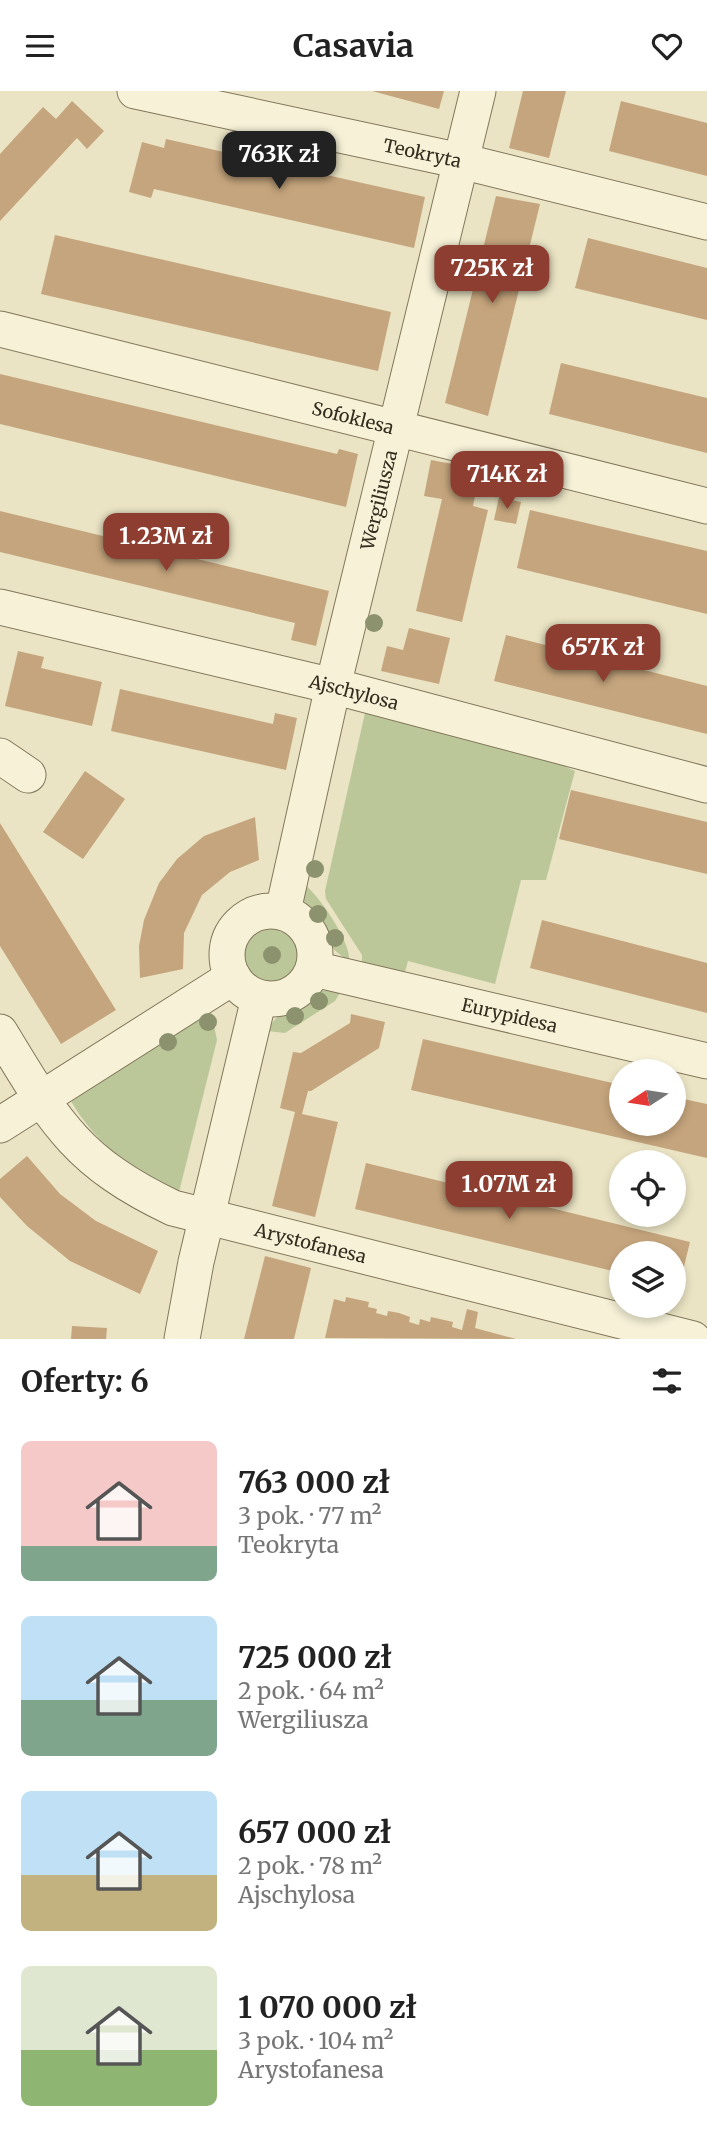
<!DOCTYPE html>
<html lang="pl">
<head>
<meta charset="utf-8">
<style>
	:root { --surface:#fff; --page:#f2f2f2; --text:#222; --muted:#767676; --accent:#8d3e31 }
	body { margin:0; font-family:Merriweather,serif; background:var(--page); color:var(--text); height:100vh; display:flex; flex-direction:column; font-size:26px; white-space:nowrap }
	* { box-sizing:border-box; margin:0 }
	p { font-size:23px; color:var(--muted) }
	.icon { flex:none; width:38px; height:38px; fill:none; stroke:currentColor; stroke-width:2; stroke-linecap:round; stroke-linejoin:round }
	.map { position:relative; height:1248px; overflow:hidden }
	.panel { display:flex; flex-direction:column; background:var(--surface); flex:1 }
	.panel>* { flex:none }
	.needle { width:46px; rotate:258deg }
	.fabs { position:absolute; left:609px; top:968px; display:grid; gap:14px }
	.fabs a { display:grid; place-items:center; width:77px; height:77px; border-radius:50%; background:var(--surface); box-shadow:0 4px 10px #0003; font-size:35px }
	.price { position:absolute; translate:-50% -60px; padding:0 16px; border-radius:14px; background:var(--accent); color:#fff; font-size:23px; line-height:46px; filter:drop-shadow(0 2px 4px #0008) }
	.price::after { content:''; position:absolute; left:50%; top:42px; width:21px; height:16px; margin-left:-10px; background:inherit; clip-path:polygon(0 0,100% 0,50% 100%) }
	.price.current { background:#222; color:#fff }
	ul { padding:0; list-style:none }
	li { display:flex; align-items:center; gap:21px; height:175px; padding:0 21px }
	li span { display:grid; place-items:center; flex:none; width:196px; height:140px; border-radius:10px; color:#555 }
	li>.icon { margin-inline-start:auto }
	span .icon { width:84px; height:84px; fill:#fffc; stroke-width:1 }
	li b { font-size:30px }
	h2 { display:flex; justify-content:space-between; align-items:center; height:84px; padding:0 21px; font-size:30px }
	header { display:flex; justify-content:space-between; align-items:center; height:91px; padding:0 21px; background:var(--surface); font-size:32px; font-weight:700 }
	.map>svg:first-child { display:block }
	.green { fill:#bbc799 }
	.building { fill:#c5a57d }
	.lines { fill:none; stroke-linecap:round; stroke-linejoin:round }
	.minor-casing { stroke:#83775c; stroke-width:37 }
	.minor { stroke:#f6f1d7; stroke-width:35 }
	.tree { fill:#8c926e }
	.labels { text-anchor:middle; dominant-baseline:central; stroke-width:7; stroke-linejoin:round; paint-order:stroke }
	.street-label { font-size:18px; fill:#352c1f; stroke:#f2eed3 }
</style>
</head>
<body>
<header><svg class="icon" aria-label="menu" viewBox="0 0 24 24"><path d="M4 6h16M4 12h16M4 18h16"/></svg>Casavia<svg class="icon" aria-label="heart" viewBox="0 0 24 24"><path d="M12 20l-8-8c-3-5 5-10 8-4 3-6 11-1 8 4z"/></svg></header>
<div class="map">
<svg width="707" height="1248" viewBox="0 0 707 1248">
	<rect width="100%" height="100%" fill="#eae4c4"/>
	<path class="green" d="M 365,622 L 463,643 L 555,671 L 575,680 L 546,789 L 521,789 L 495,893 L 408,870 L 403,888 L 362,874 L 362,864 L 326,808 L 325,800 Z
		M 303,792 C 318,803 352,852 349,870 C 324,854 300,823 303,792 Z
		M244 865a28 28 0 1 1 56 0a28 28 0 1 1-56 0Z
		M 343,897 L 335,910 L 285,942 L 267,940 C 280,915 316,897 343,897 Z
		M 207,922 L 213,930 L 217,949 L 179,1101 C 134,1079 96,1054 71,1010 Z"/>
	<path class="building" d="M 372,0 L 444,0 L 439,18 Z
		M 523,0 L 566,0 L 549,67 L 509,57 Z
		M 72,10 L 104,40 L 87,58 L 77,47 L 0,130 L 0,63 L 43,16 L 56,28 Z
		M 621,10 L 707,32 L 707,85 L 609,60 Z
		M 166,48 L 425,106 L 414,157 L 154,98 L 151,107 L 129,101 L 142,51 L 164,57 Z
		M 496,105 L 540,113 L 488,325 L 445,312 Z
		M 55,144 L 391,221 L 378,280 L 41,203 Z
		M 588,147 L 707,177 L 707,229 L 575,197 Z
		M 561,272 L 707,307 L 707,362 L 549,323 Z
		M 0,283 L 337,363 L 339,358 L 358,363 L 346,416 L 0,333 Z
		M 431,369 L 480,378 L 473,415 L 488,419 L 462,531 L 416,520 L 442,408 L 424,405 Z
		M 499,406 L 521,411 L 516,433 L 494,429 Z
		M 530,419 L 707,460 L 707,523 L 517,477 Z
		M 0,420 L 329,500 L 316,555 L 291,549 L 295,532 L 0,461 Z
		M 409,537 L 450,547 L 439,593 L 381,580 L 387,555 L 403,559 Z
		M 506,544 L 707,595 L 707,643 L 494,590 Z
		M 18,560 L 44,566 L 41,577 L 102,591 L 92,635 L 5,615 Z
		M 120,598 L 273,633 L 275,622 L 297,627 L 286,679 L 111,640 Z
		M 85,680 L 125,708 L 83,768 L 43,741 Z
		M 571,699 L 707,731 L 707,783 L 559,748 Z
		M 255,726 L 259,769 L 230,781 L 202,804 L 184,842 L 183,878 L 140,887 L 139,855 L 144,829 L 159,792 L 177,768 L 204,745 Z
		M 0,732 L 116,919 L 61,953 L 0,855 Z
		M 542,829 L 707,872 L 707,922 L 530,877 Z
		M 351,923 L 385,931 L 379,957 L 311,1000 L 308,1000 L 302,1023 L 338,1031 L 315,1126 L 272,1115 L 295,1021 L 280,1017 L 293,961 L 301,962 L 350,932 Z
		M 423,948 L 621,994 L 621,1032 L 674,1032 L 674,1006 L 707,1013 L 707,1067 L 411,999 Z
		M 27,1065 L 60,1103 L 96,1130 L 158,1160 L 140,1203 L 70,1170 L 27,1135 L 0,1106 L 0,1088 Z
		M 366,1072 L 690,1151 L 679,1196 L 674,1195 L 674,1162 L 621,1162 L 621,1182 L 355,1118 Z
		M 265,1165 L 311,1177 L 294,1248 L 244,1248 Z
		M 346,1206 L 369,1211 L 368,1216 L 377,1218 L 376,1222 L 387,1225 L 388,1220 L 399,1222 L 410,1226 L 409,1231 L 419,1234 L 420,1228 L 430,1231 L 431,1226 L 453,1231 L 452,1236 L 462,1239 L 467,1218 L 478,1221 L 475,1237 L 516,1248 L 325,1247 L 334,1208 L 345,1211 Z
		M 72,1235 L 107,1237 L 106,1248 L 71,1248 Z"/>
	<g class="lines">
		<g class="minor-casing">
			<g id="minor">
				<path id="s1" d="M 135,0 L 461,70 L 707,131"/>
				<path id="s2" d="M 0,238 L 707,415"/>
				<path id="s3" d="M 0,516 L 333,595 L 707,694"/>
				<path d="M 0,665 L 28,684"/>
				<circle cx="271" cy="864" r="44"/>
				<path id="s4" d="M 283,820 L 333,595 L 478,0"/>
				<path id="s5" d="M 314,878 L 707,970"/>
				<path id="s6" d="M 0,941 C 54,1030 76,1071 173,1117 L 693,1248"/>
				<path d="M 0,1034 L 233,886"/>
				<path d="M 182,1248 L 196,1171 L 259,907"/>
			</g>
		</g>
		<use href="#minor" class="minor"/>
	</g>
	<g class="tree">
		<circle cx="374" cy="532" r="9"/>
		<circle cx="315" cy="778" r="9"/>
		<circle cx="318" cy="823" r="9"/>
		<circle cx="335" cy="847" r="9"/>
		<circle cx="272" cy="864" r="9"/>
		<circle cx="319" cy="910" r="9"/>
		<circle cx="295" cy="925" r="9"/>
		<circle cx="208" cy="931" r="9"/>
		<circle cx="168" cy="951" r="9"/>
	</g>
	<g class="labels">
		<g class="street-label">
			<text stroke="none"><textPath href="#s1" startOffset="294">Teokryta</textPath></text>
			<text stroke="none"><textPath href="#s2" startOffset="364">Sofoklesa</textPath></text>
			<text stroke="none"><textPath href="#s4" startOffset="422">Wergiliusza</textPath></text>
			<text stroke="none"><textPath href="#s3" startOffset="364">Ajschylosa</textPath></text>
			<text stroke="none"><textPath href="#s5" startOffset="201">Eurypidesa</textPath></text>
			<text stroke="none"><textPath href="#s6" startOffset="394">Arystofanesa</textPath></text>
		</g>
	</g>
</svg>
<div class="fabs">
<a><svg class="needle" viewBox="-14 -14 28 28"><path d="M0-13l5 13h-10z" fill="#e53935"/><path d="M0 13l5-13h-10z" fill="#767676"/></svg></a>
<a><svg class="icon" aria-label="locate" viewBox="0 0 24 24"><circle cx="12" cy="12" r="6"/><path d="M12 2v4M12 18v4M2 12h4M18 12h4"/></svg></a>
<a><svg class="icon" aria-label="layers" viewBox="0 0 24 24"><path d="M12 4l9 5-9 5-9-5zM3 14l9 5 9-5"/></svg></a>
</div>
<b class="price current" style="left:279px;top:100px">763K zł</b>
<b class="price" style="left:492px;top:214px">725K zł</b>
<b class="price" style="left:507px;top:420px">714K zł</b>
<b class="price" style="left:166px;top:482px">1.23M zł</b>
<b class="price" style="left:603px;top:593px">657K zł</b>
<b class="price" style="left:509px;top:1130px">1.07M zł</b>
</div>
<section class="panel">
<h2>Oferty: 6<svg class="icon" aria-label="filters" viewBox="0 0 24 24"><path d="M4 7h16M4 17h16"/><circle cx="9" cy="7" r="2"/><circle cx="15" cy="17" r="2"/></svg></h2>
<ul>
<li><span style="background:linear-gradient(#f6c9c9 75%,#7fa58c 0)"><svg class="icon" aria-label="home" viewBox="0 0 24 24"><path d="M3 11l9-7 9 7M6 9v11h12V9"/></svg></span><div><b>763 000 zł</b><p>3 pok. · 77 m²</p><p>Teokryta</p></div></li>
<li><span style="background:linear-gradient(#bfe0f5 60%,#7fa58c 0)"><svg class="icon" aria-label="home" viewBox="0 0 24 24"><path d="M3 11l9-7 9 7M6 9v11h12V9"/></svg></span><div><b>725 000 zł</b><p>2 pok. · 64 m²</p><p>Wergiliusza</p></div></li>
<li><span style="background:linear-gradient(#bfe0f5 60%,#c2b280 0)"><svg class="icon" aria-label="home" viewBox="0 0 24 24"><path d="M3 11l9-7 9 7M6 9v11h12V9"/></svg></span><div><b>657 000 zł</b><p>2 pok. · 78 m²</p><p>Ajschylosa</p></div></li>
<li><span style="background:linear-gradient(#dfe7d0 60%,#8fb573 0)"><svg class="icon" aria-label="home" viewBox="0 0 24 24"><path d="M3 11l9-7 9 7M6 9v11h12V9"/></svg></span><div><b>1 070 000 zł</b><p>3 pok. · 104 m²</p><p>Arystofanesa</p></div></li>
</ul>
</section>
</body>
</html>
